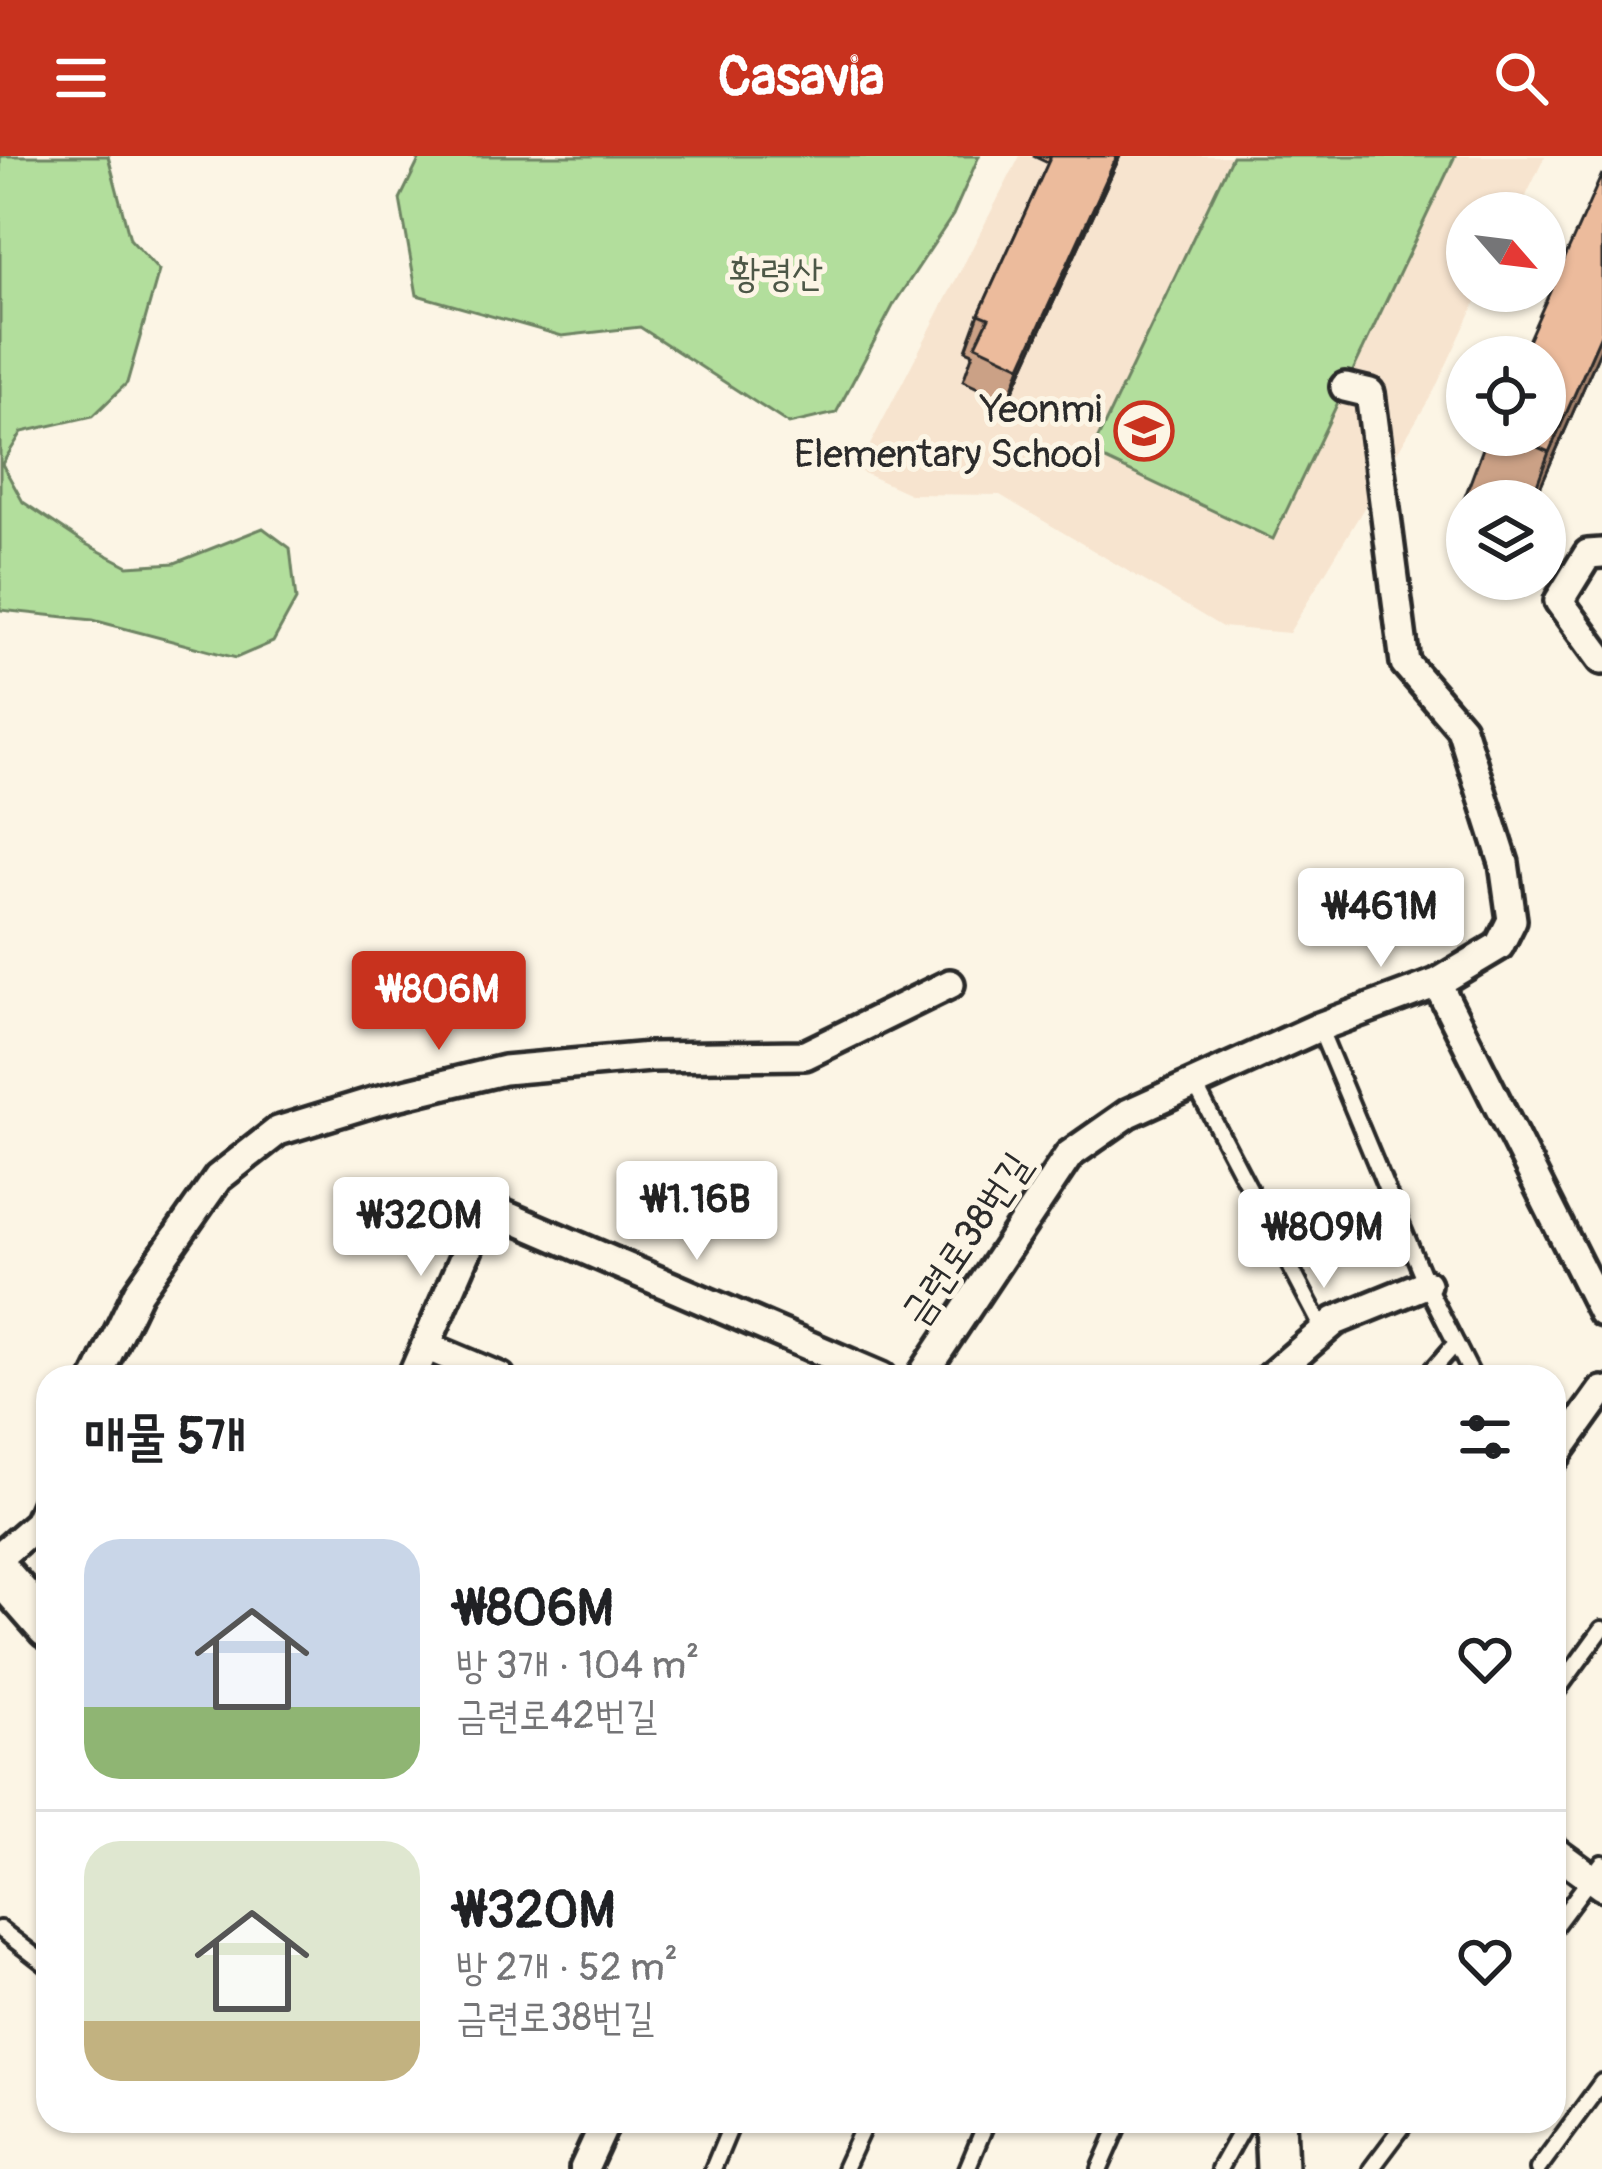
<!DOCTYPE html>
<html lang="ko">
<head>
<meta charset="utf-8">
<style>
	:root { --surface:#fff; --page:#f2f2f2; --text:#202124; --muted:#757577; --line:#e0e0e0; --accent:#c8321e }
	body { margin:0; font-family:Pangolin,"Poor Story",sans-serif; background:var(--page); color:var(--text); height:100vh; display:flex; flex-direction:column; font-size:45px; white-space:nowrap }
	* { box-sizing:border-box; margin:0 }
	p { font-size:39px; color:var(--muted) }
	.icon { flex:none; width:66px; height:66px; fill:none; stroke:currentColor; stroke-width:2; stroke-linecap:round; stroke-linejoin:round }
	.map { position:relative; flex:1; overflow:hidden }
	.sheet { position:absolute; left:36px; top:1209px; width:1530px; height:768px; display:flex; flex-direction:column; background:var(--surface); border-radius:36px; box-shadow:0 3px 9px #0004 }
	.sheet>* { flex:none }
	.needle { width:78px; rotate:118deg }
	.controls { position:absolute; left:1446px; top:36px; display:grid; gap:24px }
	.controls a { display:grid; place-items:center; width:120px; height:120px; border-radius:50%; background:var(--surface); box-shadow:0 3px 9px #0004; font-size:60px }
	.price { position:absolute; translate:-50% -102px; padding:0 27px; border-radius:12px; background:#fff; color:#222; font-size:39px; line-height:78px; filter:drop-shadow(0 3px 6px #0008) }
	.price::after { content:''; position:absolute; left:50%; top:72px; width:36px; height:27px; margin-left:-18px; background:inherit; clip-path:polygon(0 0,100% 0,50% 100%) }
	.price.active { background:var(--accent); color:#fff }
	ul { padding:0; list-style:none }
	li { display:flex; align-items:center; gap:36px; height:300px; padding:0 48px }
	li+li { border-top:3px solid var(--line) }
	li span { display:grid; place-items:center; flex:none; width:336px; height:240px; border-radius:36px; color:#555 }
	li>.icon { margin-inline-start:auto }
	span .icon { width:144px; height:144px; fill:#fffc; stroke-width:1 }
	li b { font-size:51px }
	h2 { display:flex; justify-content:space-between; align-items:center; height:144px; padding:0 48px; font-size:51px }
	header { display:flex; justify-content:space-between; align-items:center; height:156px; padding:0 48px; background:var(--accent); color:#fff; font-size:54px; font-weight:700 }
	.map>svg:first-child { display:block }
	.built { fill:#f7e4cf }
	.green { fill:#b2de9c; stroke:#6e8464; stroke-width:3 }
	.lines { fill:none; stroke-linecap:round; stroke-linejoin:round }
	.lane-casing { stroke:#2b2b2b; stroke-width:22 }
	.street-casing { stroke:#2b2b2b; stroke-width:36 }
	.secondary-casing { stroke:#2b2b2b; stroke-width:48 }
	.lane { stroke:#fcf5e5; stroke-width:14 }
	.street { stroke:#fcf5e5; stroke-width:27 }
	.secondary { stroke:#fcf5e5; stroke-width:39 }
	.wall { fill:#cba186; stroke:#2b2b2b; stroke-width:3 }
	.shaded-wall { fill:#a5836d; stroke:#2b2b2b; stroke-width:3 }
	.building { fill:#ecbb9c; stroke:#2b2b2b; stroke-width:3 }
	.labels { text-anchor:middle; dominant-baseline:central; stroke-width:10; stroke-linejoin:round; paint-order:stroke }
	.park-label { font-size:39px; fill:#4d5847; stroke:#fcf5e5 }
	.poi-label { font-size:39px; fill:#2b2b2b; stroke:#fcf5e5; text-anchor:end }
	.street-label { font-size:39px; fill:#2b2b2b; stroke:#fcf5e5 }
</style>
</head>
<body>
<header><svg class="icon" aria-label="menu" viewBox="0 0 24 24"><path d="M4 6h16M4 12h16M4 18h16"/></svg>Casavia<svg class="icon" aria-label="search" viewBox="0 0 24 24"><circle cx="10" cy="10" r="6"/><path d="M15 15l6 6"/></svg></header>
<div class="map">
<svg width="1602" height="2013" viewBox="0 0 1602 2013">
	<rect width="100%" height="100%" fill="#fcf5e5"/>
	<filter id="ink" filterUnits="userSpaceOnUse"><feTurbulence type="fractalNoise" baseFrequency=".00833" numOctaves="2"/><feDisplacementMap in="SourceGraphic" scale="24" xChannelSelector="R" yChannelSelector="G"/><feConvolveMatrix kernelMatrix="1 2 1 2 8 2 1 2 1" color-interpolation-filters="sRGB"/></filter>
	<g filter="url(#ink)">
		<path class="built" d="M 1020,0 L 1545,0 L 1518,57 L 1467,57 L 1467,135 L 1481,135 L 1434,235 L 1289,477 L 1222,471 L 1000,339 L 910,338 L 857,314 Z"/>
		<path class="green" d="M 0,0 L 108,0 L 130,83 L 159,115 L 127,227 L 93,260 L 22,276 L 2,308 L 23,346 L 84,387 L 128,410 L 175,407 L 263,372 L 290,392 L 296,444 L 273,486 L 236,502 L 93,464 L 0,454 Z
			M 421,0 L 979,0 L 953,59 L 894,148 L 836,257 L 789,268 L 640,171 L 562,180 L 417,139 L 400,43 Z
			M 1232,0 L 1455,0 L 1273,383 L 1091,297 Z"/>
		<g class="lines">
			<g class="lane-casing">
				<path id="lane" d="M 1319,871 L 1426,1128 L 1473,1221
					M 1194,927 L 1324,1175
					M 1426,1221 L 1456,1187
					M 1554,1539 L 1602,1473
					M 1554,1771 L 1602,1707
					M 0,1773 L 48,1810
					M 259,1965 L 285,1965
					M 713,2013 L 733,1965
					M 844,2013 L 866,1965
					M 967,2013 L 987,1965
					M 1100,2013 L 1121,1965
					M 1219,2013 L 1246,1965
					M 1371,2013 L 1407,1965
					M 1538,2013 L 1602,1926"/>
			</g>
			<g class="street-casing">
				<path id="street" d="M 1602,397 L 1588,398 L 1559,445 L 1602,504
					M 1437,827 L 1602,1156
					M 426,1190 L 500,1221
					M 97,1221 L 138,1136 L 218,1022 L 278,975 L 376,945 L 504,914 L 650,901 L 805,899 L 950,828
					M 412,1221 L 486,1051 L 882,1221
					M 921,1221 L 1069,999 L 1129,957 L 1319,871 L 1437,827 L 1499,790 L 1512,764 L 1504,707 L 1461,572 L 1405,507 L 1370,237 L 1345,231
					M 1270,1221 L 1335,1165 L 1426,1128
					M 1554,1302 L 1602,1235
					M 0,1400 L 38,1367 L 48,1344
					M 1554,1695 L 1602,1730
					M 584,2013 L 606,1965"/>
			</g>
			<g class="secondary-casing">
				<path id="secondary" d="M 0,1417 L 48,1472
					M 1275,1965 L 1277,2013"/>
			</g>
			<use href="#lane" class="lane"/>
			<use href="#street" class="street"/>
			<use href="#secondary" class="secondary"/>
		</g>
		<path class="wall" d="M 1033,0 L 1120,0 L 1008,246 L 963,225 L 973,197 L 966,194 L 979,158 L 1048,7 Z
			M 1602,190 L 1534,345 L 1467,345 L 1467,354 L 1461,351 L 1488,279 L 1545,279 Z"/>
		<path class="shaded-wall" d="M 1117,0 L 1120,0 L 1008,246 L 1021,210 Z
			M 1602,176 L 1602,190 L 1534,345 L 1531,345 L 1549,296 Z"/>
		<path class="building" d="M 1051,0 L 1117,0 L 1021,210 L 976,189 L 989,162 L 979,158 Z
			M 1602,18 L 1602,176 L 1549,296 L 1509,279 L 1545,279 L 1545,201 L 1521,201 Z"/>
	</g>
	<defs>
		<g id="school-ring" transform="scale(3)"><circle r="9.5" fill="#fcf5e5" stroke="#c8321e" stroke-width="1.5"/><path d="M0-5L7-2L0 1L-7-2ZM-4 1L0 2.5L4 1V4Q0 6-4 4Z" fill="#c8321e"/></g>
	</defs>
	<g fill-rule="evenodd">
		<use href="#school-ring" x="1144" y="275"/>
	</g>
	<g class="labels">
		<g class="park-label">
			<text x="776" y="117">황령산</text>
		</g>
		<g class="poi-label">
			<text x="1102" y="253">Yeonmi<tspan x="1102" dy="45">Elementary School</tspan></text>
		</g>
		<g class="street-label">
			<text transform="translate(966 1083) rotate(-56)">금련로38번길</text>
		</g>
	</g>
</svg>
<div class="controls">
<a><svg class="needle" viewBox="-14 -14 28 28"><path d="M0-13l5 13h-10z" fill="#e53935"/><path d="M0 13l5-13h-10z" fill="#757577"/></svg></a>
<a><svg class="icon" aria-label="locate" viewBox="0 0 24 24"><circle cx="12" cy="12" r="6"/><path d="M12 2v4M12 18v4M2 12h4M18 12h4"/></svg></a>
<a><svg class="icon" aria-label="layers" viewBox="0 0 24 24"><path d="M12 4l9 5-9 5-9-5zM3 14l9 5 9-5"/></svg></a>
</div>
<b class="price" style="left:1381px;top:814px">₩461M</b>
<b class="price active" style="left:439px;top:897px">₩806M</b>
<b class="price" style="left:697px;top:1107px">₩1.16B</b>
<b class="price" style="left:421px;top:1123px">₩320M</b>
<b class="price" style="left:1324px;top:1135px">₩809M</b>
<section class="sheet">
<h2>매물 5개<svg class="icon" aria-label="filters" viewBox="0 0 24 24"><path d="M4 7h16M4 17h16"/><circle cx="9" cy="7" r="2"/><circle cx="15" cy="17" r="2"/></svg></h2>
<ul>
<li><span style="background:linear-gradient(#c9d6e8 70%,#8fb573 0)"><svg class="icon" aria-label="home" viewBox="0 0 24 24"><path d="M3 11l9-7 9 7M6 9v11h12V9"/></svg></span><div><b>₩806M</b><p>방 3개 · 104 m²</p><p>금련로42번길</p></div><svg class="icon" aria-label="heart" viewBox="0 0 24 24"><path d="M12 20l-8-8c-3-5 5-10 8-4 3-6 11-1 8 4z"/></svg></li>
<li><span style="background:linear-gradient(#dfe7d0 75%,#c2b280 0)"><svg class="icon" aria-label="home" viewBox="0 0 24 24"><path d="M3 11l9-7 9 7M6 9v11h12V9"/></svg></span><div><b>₩320M</b><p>방 2개 · 52 m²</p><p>금련로38번길</p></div><svg class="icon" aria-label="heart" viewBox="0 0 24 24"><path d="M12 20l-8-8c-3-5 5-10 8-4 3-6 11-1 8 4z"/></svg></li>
</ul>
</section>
</div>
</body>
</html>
